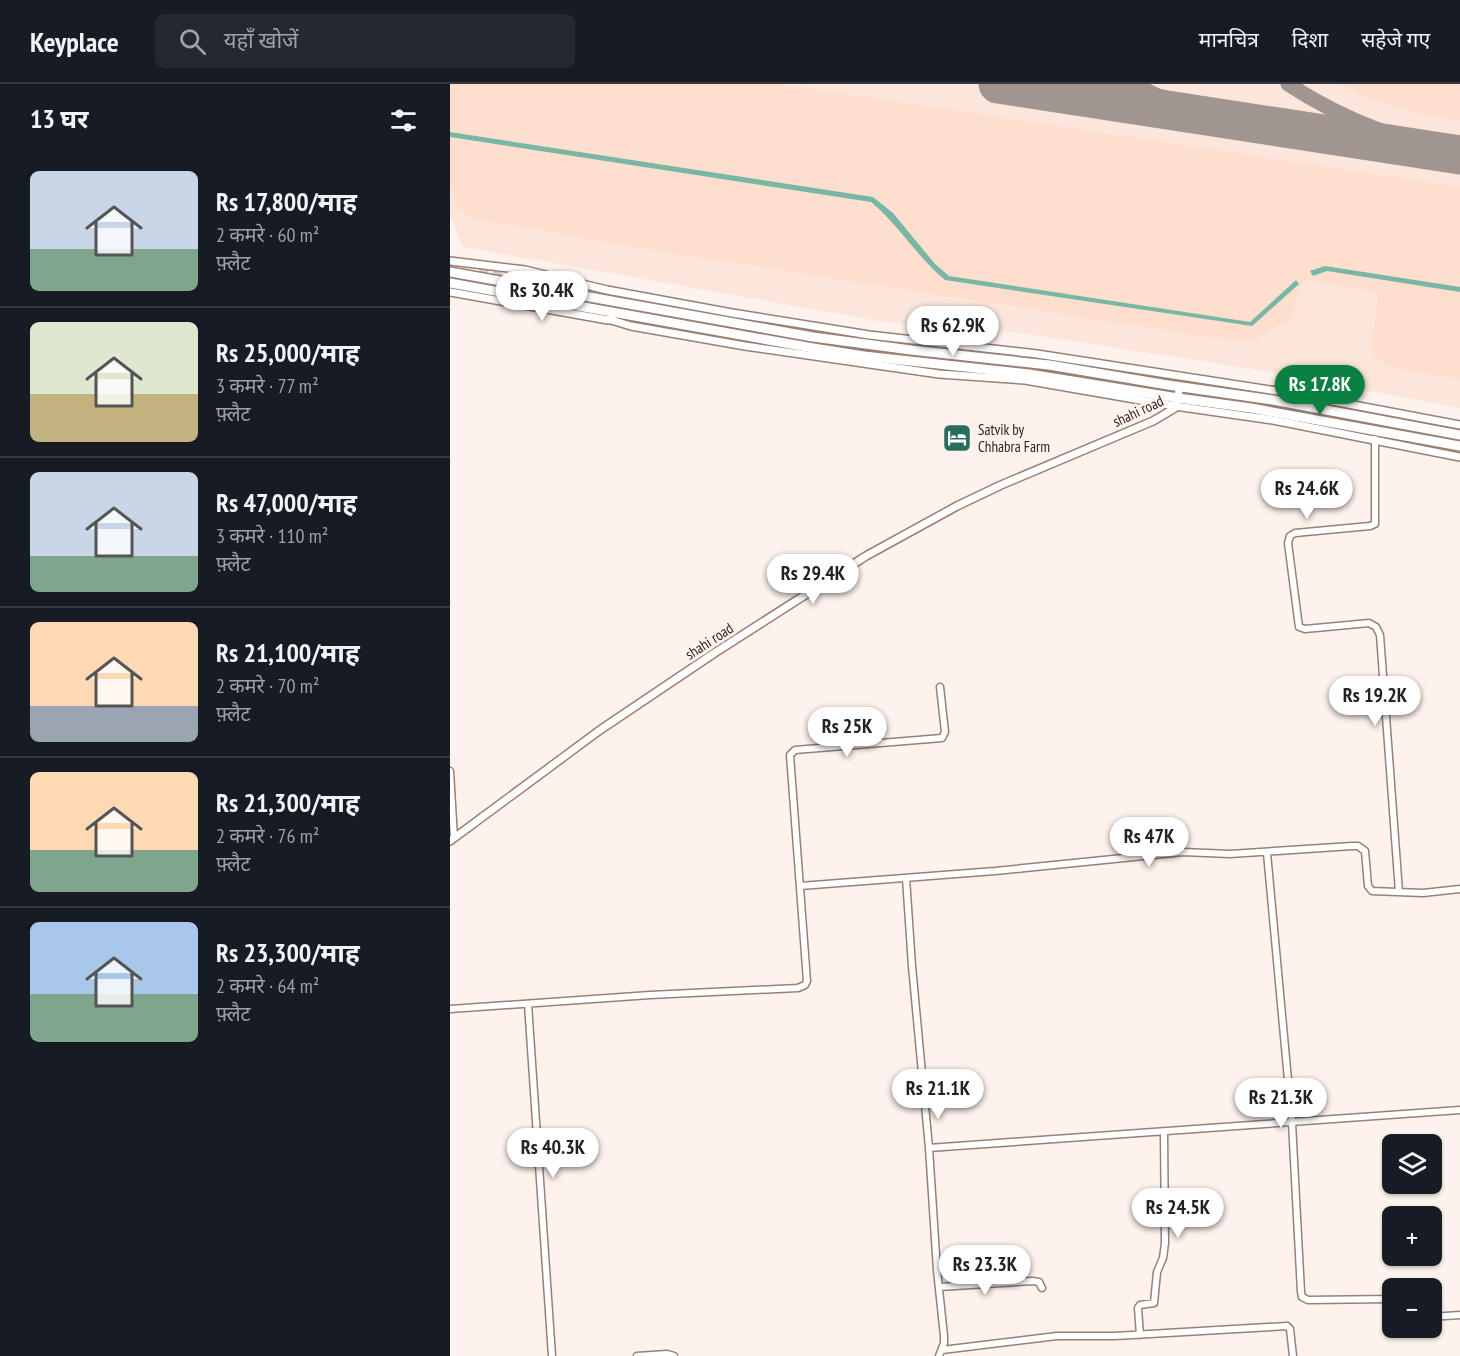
<!DOCTYPE html>
<html lang="hi">
<head>
<meta charset="utf-8">
<style>
	:root { --surface:#171b24; --page:#242831; --text:#f1f3f6; --muted:#9ea1a6; --line:#363941; --accent:#0b8043 }
	body { margin:0; font-family:"PT Sans Narrow","Noto Sans Devanagari",sans-serif; background:var(--page); color:var(--text); height:100vh; display:flex; flex-direction:column; font-size:22px; white-space:nowrap }
	* { box-sizing:border-box; margin:0 }
	p { font-size:20px; color:var(--muted) }
	.icon { flex:none; width:33px; height:33px; fill:none; stroke:currentColor; stroke-width:2; stroke-linecap:round; stroke-linejoin:round }
	.map { position:relative; flex:1; overflow:hidden }
	.panel { display:flex; flex-direction:column; background:var(--surface); width:450px }
	.panel>* { flex:none }
	.fabs { position:absolute; left:932px; top:1050px; display:grid; gap:12px }
	.fabs a { display:grid; place-items:center; width:60px; height:60px; border-radius:9px; background:var(--surface); box-shadow:0 2px 4px #0004; font-size:30px }
	.price { position:absolute; translate:-50% -51px; padding:0 14px; border-radius:21px; background:#fff; color:#222; font-size:20px; line-height:39px; filter:drop-shadow(0 2px 3px #0008) }
	.price::after { content:''; position:absolute; left:50%; top:36px; width:18px; height:14px; margin-left:-9px; background:inherit; clip-path:polygon(0 0,100% 0,50% 100%) }
	.price.on { background:var(--accent); color:#fff }
	ul { padding:0; list-style:none }
	li { display:flex; align-items:center; gap:18px; height:150px; padding:0 30px }
	li+li { border-top:2px solid var(--line) }
	li span { display:grid; place-items:center; flex:none; width:168px; height:120px; border-radius:9px; color:#555 }
	li>.icon { margin-inline-start:auto }
	span .icon { width:72px; height:72px; fill:#fffc; stroke-width:1 }
	li b { font-size:26px }
	h2 { display:flex; justify-content:space-between; align-items:center; height:72px; padding:0 30px; font-size:26px }
	header { display:flex; align-items:center; gap:36px; box-sizing:border-box; height:84px; padding:0 30px; background:var(--surface); border-bottom:2px solid var(--line) }
	header strong { font-size:28px }
	nav { display:flex; gap:33px; margin-inline-start:auto; font-size:21px }
	.search { width:420px; height:54px; background:var(--page); display:flex; align-items:center; gap:15px; box-sizing:border-box; padding:0 21px; border-radius:9px; color:var(--muted); font-size:22px }
	main { display:flex; flex:1; min-height:0 }
	.map>svg:first-child { display:block }
	.built { fill:#fce6db }
	.green { fill:#fedecd }
	.water { fill:#78b7a5 }
	.lines { fill:none; stroke-linecap:round; stroke-linejoin:round }
	.taxiway { stroke:#a09590; stroke-width:15 }
	.runway { stroke:#a09590; stroke-width:39 }
	.trunk-tunnel { stroke:#d3c8c2; stroke-width:9; stroke-dasharray:9 4.5; stroke-linecap:butt }
	.minor-casing { stroke:#998073; stroke-width:9 }
	.tertiary-casing { stroke:#998073; stroke-width:10 }
	.trunk-casing { stroke:#998073; stroke-width:12 }
	.minor { stroke:#fff; stroke-width:6 }
	.tertiary { stroke:#fff; stroke-width:7 }
	.trunk { stroke:#fff; stroke-width:9 }
	.labels { text-anchor:middle; dominant-baseline:central; stroke-width:6; stroke-linejoin:round; paint-order:stroke }
	.street-label { font-size:15px; fill:#281e19; stroke:#fef2ec }
	.poi-label { font-size:15px; fill:#281e19; stroke:#fef2ec; text-anchor:start }
</style>
</head>
<body>
<header>
<strong>Keyplace</strong>
<div class="search"><svg class="icon" aria-label="search" viewBox="0 0 24 24"><circle cx="10" cy="10" r="6"/><path d="M15 15l6 6"/></svg>यहाँ खोजें</div>
<nav><a>मानचित्र</a><a>दिशा</a><a>सहेजे गए</a></nav>
</header>
<main>
<section class="panel">
<h2>13 घर<svg class="icon" aria-label="filters" viewBox="0 0 24 24"><path d="M4 7h16M4 17h16"/><circle cx="9" cy="7" r="2"/><circle cx="15" cy="17" r="2"/></svg></h2>
<ul>
<li><span style="background:linear-gradient(#c9d6e8 65%,#7fa58c 0)"><svg class="icon" aria-label="home" viewBox="0 0 24 24"><path d="M3 11l9-7 9 7M6 9v11h12V9"/></svg></span><div><b>Rs 17,800/माह</b><p>2 कमरे · 60 m²</p><p>फ़्लैट</p></div></li>
<li><span style="background:linear-gradient(#dfe7d0 60%,#c2b280 0)"><svg class="icon" aria-label="home" viewBox="0 0 24 24"><path d="M3 11l9-7 9 7M6 9v11h12V9"/></svg></span><div><b>Rs 25,000/माह</b><p>3 कमरे · 77 m²</p><p>फ़्लैट</p></div></li>
<li><span style="background:linear-gradient(#c9d6e8 70%,#7fa58c 0)"><svg class="icon" aria-label="home" viewBox="0 0 24 24"><path d="M3 11l9-7 9 7M6 9v11h12V9"/></svg></span><div><b>Rs 47,000/माह</b><p>3 कमरे · 110 m²</p><p>फ़्लैट</p></div></li>
<li><span style="background:linear-gradient(#ffd9b3 70%,#9aa5b1 0)"><svg class="icon" aria-label="home" viewBox="0 0 24 24"><path d="M3 11l9-7 9 7M6 9v11h12V9"/></svg></span><div><b>Rs 21,100/माह</b><p>2 कमरे · 70 m²</p><p>फ़्लैट</p></div></li>
<li><span style="background:linear-gradient(#ffd9b3 65%,#7fa58c 0)"><svg class="icon" aria-label="home" viewBox="0 0 24 24"><path d="M3 11l9-7 9 7M6 9v11h12V9"/></svg></span><div><b>Rs 21,300/माह</b><p>2 कमरे · 76 m²</p><p>फ़्लैट</p></div></li>
<li><span style="background:linear-gradient(#a9c7e8 60%,#7fa58c 0)"><svg class="icon" aria-label="home" viewBox="0 0 24 24"><path d="M3 11l9-7 9 7M6 9v11h12V9"/></svg></span><div><b>Rs 23,300/माह</b><p>2 कमरे · 64 m²</p><p>फ़्लैट</p></div></li>
</ul>
</section>
<div class="map">
<svg width="1010" height="1272" viewBox="0 0 1010 1272">
	<rect width="100%" height="100%" fill="#fef2ec"/>
	<path class="built" d="M 0,0 L 1010,0 L 1010,324 L 815,287 L 563,248 L 434,238 L 13,163 L 0,131 Z"/>
	<path class="green" d="M 0,0 L 331,0 L 1010,103 L 1010,295 L 937,283 L 922,269 L 921,263 L 929,208 L 853,196 L 841,235 L 802,257 L 758,253 L 189,164 L 21,134 L 10,126 L 0,103 Z
		M 891,0 L 1010,0 L 1010,37 C 969,31 928,20 891,0 Z"/>
	<path class="water" d="M 0,48 L 423,113 L 443,129 L 485,180 L 499,192 L 800,238 L 846,196 L 849,200 L 802,242 L 495,196 C 467,173 449,141 421,118 L 0,53 Z
		M 875,182 L 1010,203 L 1010,208 L 877,187 L 863,192 L 860,187 Z"/>
	<g class="lines">
		<path class="taxiway" d="M 683,0 L 708,12 L 791,37
			M 838,0 C 890,34 949,57 1010,69"/>
		<path class="runway" d="M 548,0 L 1010,71"/>
		<path class="trunk-tunnel" d="M 29,189 L 364,247 L 463,262 L 552,269
			M 21,207 L 101,223
			M 159,233 L 320,263
			M 565,270 L 934,330
			M 461,283 L 543,290"/>
		<g class="minor-casing">
			<path id="minor" d="M 925,355 L 925,440 L 920,442 L 845,449 L 840,452 L 838,459 L 849,543 L 855,545 L 919,539 L 926,543 L 930,551 L 949,808
				M 0,687 L 4,754
				M 817,769 L 842,1039 L 851,1208 L 852,1213 L 858,1216 L 942,1215
				M 456,794 L 462,882 L 479,1064 L 487,1186 L 494,1252 L 494,1259 L 489,1272
				M 350,802 L 545,787 L 733,768 L 780,770 L 902,762 L 908,762 L 915,767 L 918,802 L 922,807 L 973,809 L 1010,805
				M 78,920 L 102,1272
				M 0,925 L 200,911 L 348,904 L 355,901 L 357,897 L 340,671 L 345,666 L 492,654 L 495,648 L 490,603
				M 479,1064 L 1010,1026
				M 489,1203 L 582,1197 L 589,1198 L 592,1204
				M 981,1233 L 1010,1231
				M 690,1251 L 688,1224 L 690,1221 L 704,1219 L 707,1188 L 713,1174 L 715,1159 L 714,1048
				M 492,1266 L 607,1252 L 665,1252 L 837,1242 L 840,1245 L 843,1272
				M 187,1272 L 217,1270 L 224,1272"/>
		</g>
		<g class="tertiary-casing">
			<path id="tertiary" d="M 0,177 L 75,186 L 157,206 L 282,229 L 419,251 L 587,270 L 840,309 L 1010,341
				M 0,208 L 158,236 L 161,236 L 163,231
				M 161,236 L 181,242 L 295,262 L 489,290 L 575,296 L 725,322 L 823,336 L 1010,373
				M 0,757 L 150,646 L 266,568 L 416,472 L 507,422 L 551,401 L 703,337 L 725,324 L 730,303"/>
		</g>
		<g class="trunk-casing">
			<path id="trunk" d="M 0,188 L 363,253 L 461,266 L 599,281 L 718,301 L 823,316 L 1010,351
				M 0,199 L 363,264 L 414,272 L 579,290 L 728,314 L 801,324 L 1010,362"/>
		</g>
		<use href="#minor" class="minor"/>
		<use href="#tertiary" class="tertiary"/>
		<use href="#trunk" class="trunk"/>
	</g>
	<defs>
		<g id="hotel-square" transform="scale(1.5)"><rect x="-9" y="-9" width="18" height="18" rx="4" fill="#2b6d5c" stroke="#fef2ec"/><path d="M-6-4.5h1.5V1H6V5H4.5V3h-9V5H-6ZM-4 0a1.8 1.8 0 1 1 3.6 0ZM.5 0V-2.5h3Q6-2.5 6 0Z" fill="#fff"/></g>
	</defs>
	<g fill-rule="evenodd">
		<use href="#hotel-square" x="507" y="354"/>
	</g>
	<g class="labels">
		<g class="street-label">
			<text transform="translate(688 327) rotate(-25)">shahi road</text>
			<text transform="translate(259 557) rotate(-33)">shahi road</text>
		</g>
		<g class="poi-label">
			<text x="528" y="345">Satvik by<tspan x="528" dy="17">Chhabra Farm</tspan></text>
		</g>
	</g>
</svg>
<div class="fabs">
<a><svg class="icon" aria-label="layers" viewBox="0 0 24 24"><path d="M12 4l9 5-9 5-9-5zM3 14l9 5 9-5"/></svg></a>
<a>+</a>
<a>−</a>
</div>
<b class="price" style="left:92px;top:238px">Rs 30.4K</b>
<b class="price" style="left:503px;top:273px">Rs 62.9K</b>
<b class="price on" style="left:870px;top:332px">Rs 17.8K</b>
<b class="price" style="left:857px;top:436px">Rs 24.6K</b>
<b class="price" style="left:363px;top:521px">Rs 29.4K</b>
<b class="price" style="left:925px;top:643px">Rs 19.2K</b>
<b class="price" style="left:397px;top:674px">Rs 25K</b>
<b class="price" style="left:699px;top:784px">Rs 47K</b>
<b class="price" style="left:488px;top:1036px">Rs 21.1K</b>
<b class="price" style="left:831px;top:1045px">Rs 21.3K</b>
<b class="price" style="left:103px;top:1095px">Rs 40.3K</b>
<b class="price" style="left:728px;top:1155px">Rs 24.5K</b>
<b class="price" style="left:535px;top:1212px">Rs 23.3K</b>
</div>
</main>
</body>
</html>
